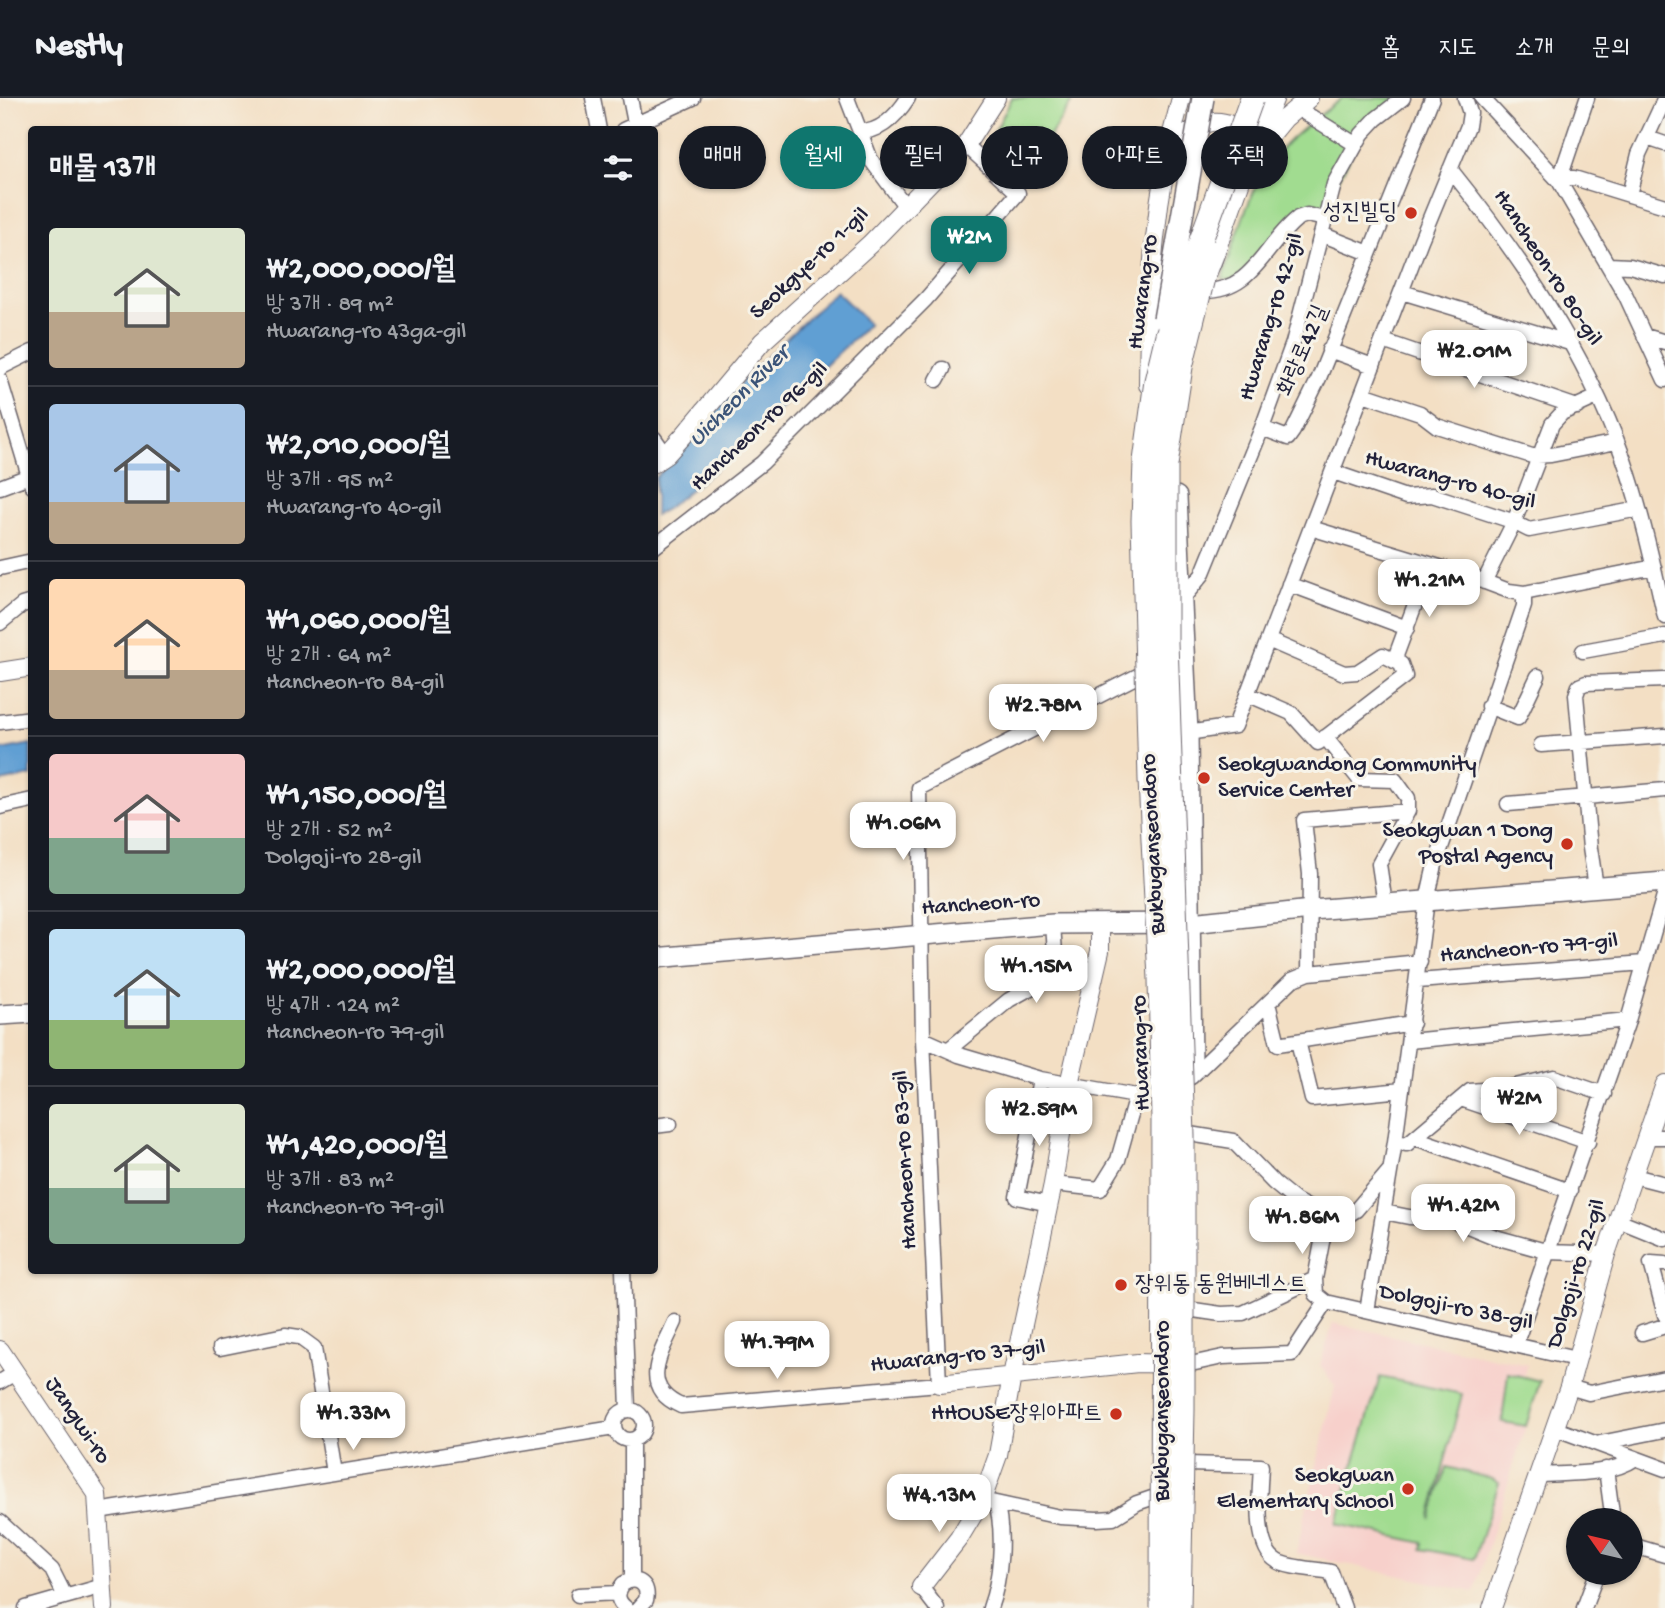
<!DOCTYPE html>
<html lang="ko">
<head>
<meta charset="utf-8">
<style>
	:root { --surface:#171b24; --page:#20242c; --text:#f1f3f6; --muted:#9ea1a6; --line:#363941; --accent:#0f766e }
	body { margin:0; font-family:"Gochi Hand","Poor Story",sans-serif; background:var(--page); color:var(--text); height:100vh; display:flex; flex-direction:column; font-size:26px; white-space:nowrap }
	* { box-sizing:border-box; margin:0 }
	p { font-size:23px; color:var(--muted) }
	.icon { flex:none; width:38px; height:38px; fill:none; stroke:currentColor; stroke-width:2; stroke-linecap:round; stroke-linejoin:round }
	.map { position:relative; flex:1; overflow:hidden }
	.side { position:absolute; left:28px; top:28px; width:630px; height:1148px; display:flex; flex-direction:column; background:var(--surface); border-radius:7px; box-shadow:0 2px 5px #0004 }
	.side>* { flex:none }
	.banner { position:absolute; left:679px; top:28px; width:665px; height:63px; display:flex; gap:14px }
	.needle { width:46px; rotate:304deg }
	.fabs { position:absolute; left:1566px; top:1410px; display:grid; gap:14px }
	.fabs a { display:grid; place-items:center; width:77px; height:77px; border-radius:50%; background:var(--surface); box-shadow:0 2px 5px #0004; font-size:35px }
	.price { position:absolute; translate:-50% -60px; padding:0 16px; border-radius:14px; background:#fff; color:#222; font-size:23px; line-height:46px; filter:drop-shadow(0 2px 4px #0008) }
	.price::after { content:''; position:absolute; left:50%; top:42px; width:21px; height:16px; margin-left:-10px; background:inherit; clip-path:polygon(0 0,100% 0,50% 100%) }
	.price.active { background:var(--accent); color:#fff }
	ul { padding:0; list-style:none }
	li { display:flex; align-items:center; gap:21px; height:175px; padding:0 21px }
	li+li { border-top:2px solid var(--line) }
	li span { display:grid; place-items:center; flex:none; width:196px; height:140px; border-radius:7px; color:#555 }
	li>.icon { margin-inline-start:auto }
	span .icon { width:84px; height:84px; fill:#fffc; stroke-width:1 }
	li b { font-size:30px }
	h2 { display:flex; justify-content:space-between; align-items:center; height:84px; padding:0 21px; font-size:30px }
	.chip { padding:0 24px; border-radius:32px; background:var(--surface); box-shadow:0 2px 5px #0004; font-size:24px; line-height:63px }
	.chip.active { background:var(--accent); color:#fff }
	header { display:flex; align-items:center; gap:42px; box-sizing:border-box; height:98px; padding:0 35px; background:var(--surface); border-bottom:2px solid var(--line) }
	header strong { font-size:33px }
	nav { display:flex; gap:38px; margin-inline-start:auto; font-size:24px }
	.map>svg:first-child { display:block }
	.built { fill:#f7d0cb }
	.green { fill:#a1dc90; stroke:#627f66; stroke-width:2 }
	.water { fill:#619fd3; stroke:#426087; stroke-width:2 }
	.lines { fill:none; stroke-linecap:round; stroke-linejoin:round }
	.minor-casing { stroke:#6b646b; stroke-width:17 }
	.tertiary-casing { stroke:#6b646b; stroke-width:20 }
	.secondary-casing { stroke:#6b646b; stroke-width:22 }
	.primary-casing { stroke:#6b646b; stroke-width:24 }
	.trunk-casing { stroke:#6b646b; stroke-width:25 }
	.minor { stroke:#fff; stroke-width:14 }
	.tertiary { stroke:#fff; stroke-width:18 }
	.secondary { stroke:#fff; stroke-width:19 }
	.primary { stroke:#fff; stroke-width:21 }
	.trunk { stroke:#fff; stroke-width:23 }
	.primary-bridge-casing { stroke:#6b646b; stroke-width:24; stroke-linecap:butt }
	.trunk-bridge-casing { stroke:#6b646b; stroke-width:25; stroke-linecap:butt }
	.primary-bridge { stroke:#fff; stroke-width:21 }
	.trunk-bridge { stroke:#fff; stroke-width:23 }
	.poi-dot { fill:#c8321e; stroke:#f7f3e8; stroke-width:2.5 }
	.labels { text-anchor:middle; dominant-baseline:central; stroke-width:6; stroke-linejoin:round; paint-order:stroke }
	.poi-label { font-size:23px; fill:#22223b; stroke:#f7f3e8; text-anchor:end }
	.street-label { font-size:23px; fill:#22223b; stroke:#f7f3e8 }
	.water-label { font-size:24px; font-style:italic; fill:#3b5478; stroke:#f7f3e8 }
</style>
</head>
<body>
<header>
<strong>Nestly</strong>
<nav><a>홈</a><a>지도</a><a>소개</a><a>문의</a></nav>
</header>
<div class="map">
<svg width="1665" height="1510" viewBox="0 0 1665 1510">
	<rect width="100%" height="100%" fill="#f7f3e8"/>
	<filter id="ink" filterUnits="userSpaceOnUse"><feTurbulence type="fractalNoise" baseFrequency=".0143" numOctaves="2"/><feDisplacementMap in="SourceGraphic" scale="14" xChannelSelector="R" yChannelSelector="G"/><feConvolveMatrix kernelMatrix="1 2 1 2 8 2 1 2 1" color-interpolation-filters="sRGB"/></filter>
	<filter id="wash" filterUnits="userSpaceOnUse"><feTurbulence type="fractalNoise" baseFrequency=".00686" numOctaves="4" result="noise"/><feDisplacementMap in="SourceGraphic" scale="28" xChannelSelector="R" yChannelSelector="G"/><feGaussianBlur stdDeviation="1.57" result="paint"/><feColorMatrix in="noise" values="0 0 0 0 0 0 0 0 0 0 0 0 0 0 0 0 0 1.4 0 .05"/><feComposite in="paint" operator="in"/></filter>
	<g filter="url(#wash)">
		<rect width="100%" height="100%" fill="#f3dfc4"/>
		<path class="built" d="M 1333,1225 L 1528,1267 L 1523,1278 L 1540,1283 L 1474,1494 L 1296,1455 L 1335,1288 L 1320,1267 Z"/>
		<path class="green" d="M 1012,0 L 1074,0 L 1048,41 L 1035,82 L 990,43 Z
			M 1342,0 L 1398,0 L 1368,24 L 1322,115 L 1304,112 L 1241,178 L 1232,183 L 1222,181 C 1236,142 1249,90 1276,57 C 1294,35 1320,18 1342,0 Z
			M 1508,1275 L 1540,1283 L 1526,1328 L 1502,1324 Z
			M 1380,1279 L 1462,1296 L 1430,1421 L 1447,1369 L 1492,1381 L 1499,1385 L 1474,1461 L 1422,1451 L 1423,1445 L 1336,1426 Z"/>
		<path class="water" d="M 836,193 L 869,226 L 714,373 L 666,411 L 655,417 L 655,380 L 745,280 Z
			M 31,646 L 31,678 L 0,684 L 0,652 Z"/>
	</g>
	<g filter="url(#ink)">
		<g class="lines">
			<g class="minor-casing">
				<path id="minor" d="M 593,0 L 599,32
					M 630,0 L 635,25
					M 847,0 L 871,62 L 906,109
					M 1482,0 L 1559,83 L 1626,198 L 1665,282
					M 1297,10 L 1355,46
					M 623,32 L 693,0
					M 860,34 C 882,34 897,17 908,0
					M 1647,40 L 1665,46
					M 1450,71 C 1520,158 1585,253 1623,359 C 1641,411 1653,465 1665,519
					M 1559,83 L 1567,80 L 1574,80 L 1665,108
					M 1559,83 L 1587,0
					M 1629,97 L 1639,56 L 1665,0
					M 1321,136 L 1369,155
					M 1609,167 L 1630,168 L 1665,178
					M 1202,193 C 1254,194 1263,148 1298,120 L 1307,117 L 1325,121
					M 1402,194 L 1570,245
					M 1645,238 L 1665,244
					M 1383,243 L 1577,309
					M 1329,252 L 1373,268
					M 0,270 L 32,254
					M 0,282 L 32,388
					M 937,282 L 943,271
					M 1363,296 L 1420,315 L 1437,328 L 1532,358 L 1551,357 L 1617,344
					M 1262,330 L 1288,340 L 1293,333 L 1319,280 L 1432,0
					M 654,340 L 666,357
					M 1333,374 L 1406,399 L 1432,397 L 1509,422 L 1529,432 L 1639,411
					M 0,389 L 29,378
					M 1311,430 L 1469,478 L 1509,493 L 1524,495 L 1654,469
					M 654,449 L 762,365 L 926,201 L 1018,95 L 966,47
					M 0,470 L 32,463
					M 1484,484 L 1514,424 L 1552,326 L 1562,315 L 1597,299
					M 1289,486 L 1407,530
					M 1182,501 L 1202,477 L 1262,330 L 1293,245 L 1334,86 L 1362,36 L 1376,21 L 1403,0
					M 0,525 L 22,507 L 32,504
					M 1583,553 L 1665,538
					M 1394,563 L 1430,466
					M 1247,596 L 1291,615 L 1318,645 L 1405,578 L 1401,566 L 1383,557 L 1357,574 L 1344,575 L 1268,542
					M 1488,608 L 1518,620 L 1538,578
					M 0,624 L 32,620
					M 1187,635 L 1235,628 L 1421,142 L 1468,28 L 1470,15 L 1465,0
					M 1325,639 L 1359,681 L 1395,682 L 1408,700 L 1408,713 L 1379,766 L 1385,806
					M 1541,647 L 1665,638
					M 1508,706 L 1665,692
					M 0,709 L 32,702
					M 1596,789 L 1590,750 L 1576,597 L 1579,588 L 1586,585 L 1665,582
					M 1309,875 L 1420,864
					M 1418,883 L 1644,865
					M 1268,905 L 1278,946 L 1412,925
					M 923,941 L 959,957 L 1040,981 L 1136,998
					M 1298,943 L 1312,1001 L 1402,992
					M 1409,943 L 1628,922
					M 948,952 L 1009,902 L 1034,888 L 1050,871 L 1055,855 L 1053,826
					M 1191,979 L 1292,882 L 1309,875 L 1310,776 L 1304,722 L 1408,713
					M 1040,981 L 1017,1099 L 1049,1106
					M 1461,1001 L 1588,1044
					M 654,1028 L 670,1026
					M 1190,1036 L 1233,1043 L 1274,1085 L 1296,1103 L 1336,1125
					M 1648,1039 L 1665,1039
					M 1415,1040 L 1570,1093
					M 1395,1044 L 1407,1046 L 1470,993 L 1507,990 L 1554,979 L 1604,996
					M 1634,1078 L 1665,1086
					M 1053,1086 L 1100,1091 L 1118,1062 L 1136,998 L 1167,981
					M 1384,1114 L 1409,1119 L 1448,1120 L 1495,1139 L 1549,1154 L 1606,1156
					M 1618,1122 L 1665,1141
					M 1665,1166 L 1651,1165 L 1665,1217
					M 623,1172 L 628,1312
					M 1315,1181 L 1316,1196 L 1326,1204 L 1576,1261
					M 1187,1211 L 1221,1216 L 1243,1215 L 1315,1181 L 1323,1139 L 1336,1125 L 1356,1112 L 1390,1072
					M 1367,1213 L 1395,1044 L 1427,802 L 1435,767 L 1524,508 L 1524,495
					M 675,1224 C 661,1255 638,1289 681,1308 L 939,1286 L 923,941 L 919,690 L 1151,571
					M 1642,1235 L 1665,1228
					M 1516,1245 L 1627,926 L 1665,794
					M 220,1250 L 285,1237 L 299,1239 L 314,1250 L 334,1375
					M 1186,1267 L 1223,1259 L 1292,1256 L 1326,1204
					M 0,1284 L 15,1275
					M 1569,1289 L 1589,1295 L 1665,1280
					M614 1327a15 15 0 1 1 30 0a15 15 0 1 1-30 0Z
					M 1554,1330 L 1665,1371
					M 1600,1345 L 1665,1332
					M 1187,1366 L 1261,1368 C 1260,1392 1253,1449 1277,1463 C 1287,1470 1317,1471 1331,1474 L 1344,1510
					M 1606,1371 L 1613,1423
					M 1539,1377 C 1570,1375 1610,1378 1636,1360
					M 982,1402 L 1060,1419 L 1097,1421 L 1113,1420 L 1137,1405 L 1169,1394
					M 98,1413 L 614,1330
					M 0,1424 L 52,1472 L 65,1498
					M 1631,1447 L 1665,1457
					M 632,1482 L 632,1342
					M 921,1489 L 937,1510
					M 578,1497 L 618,1495
					M 26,1510 L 103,1488
					M 626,1510 C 617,1504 616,1495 623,1486 C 637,1477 650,1487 646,1502 L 639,1510
					M 990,1510 C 1001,1480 1004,1439 997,1407
					M 1584,1510 L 1597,1475"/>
			</g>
			<g class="tertiary-casing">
				<path id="tertiary" d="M 1167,51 C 1177,44 1195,28 1207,25 C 1223,21 1239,28 1246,42
					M 1211,167 L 1247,66 L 1285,20 L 1309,0
					M 1148,287 C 1149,187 1154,97 1181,0
					M 654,365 L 666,357 L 685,336 L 762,244 L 870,146 L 966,47 L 996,0
					M 0,574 L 32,569
					M 0,1252 L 97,1396 L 104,1510
					M 939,1286 L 1138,1265 L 1173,1266
					M 921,1489 L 959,1440 L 982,1402 L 998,1357 L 1012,1278 L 1053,1086 L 1069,986 L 1100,853 L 1100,826
					M 1492,1510 L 1569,1289 L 1606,1156 L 1665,986"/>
			</g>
			<g class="secondary-casing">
				<path id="secondary" d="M 654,860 L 1053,826 L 1191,825 L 1311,812 L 1665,784
					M 0,917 L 32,915"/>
			</g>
			<g class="primary-casing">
				<path id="primary" d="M 1176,399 L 1187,635 L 1191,969"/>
			</g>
			<g class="trunk-casing">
				<path id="trunk" d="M 1256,40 L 1272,0"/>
			</g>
			<use href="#minor" class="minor"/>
			<use href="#tertiary" class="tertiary"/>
			<use href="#secondary" class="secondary"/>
			<use href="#primary" class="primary"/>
			<use href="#trunk" class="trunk"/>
			<g class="primary-bridge-casing">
				<path id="primary-bridge" d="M 1164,221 L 1203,0"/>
			</g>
			<g class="trunk-bridge-casing">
				<path id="trunk-bridge" d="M 1242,76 L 1256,40
					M 1162,1510 L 1163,1022 L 1160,881 L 1150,682 L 1143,423 L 1145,363 L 1156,283 L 1167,237 L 1252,0
					M 1179,1510 L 1183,1312 L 1183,1038 L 1166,544 L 1166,367 L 1181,269 L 1203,180 L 1213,154"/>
			</g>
			<use href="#primary-bridge" class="primary-bridge"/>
			<use href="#trunk-bridge" class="trunk-bridge"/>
		</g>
	</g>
	<g class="poi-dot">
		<circle cx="1411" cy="115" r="7"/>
		<circle cx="1204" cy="680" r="7"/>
		<circle cx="1567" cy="746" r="7"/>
		<circle cx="1121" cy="1187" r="7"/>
		<circle cx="1116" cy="1316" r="7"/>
		<circle cx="1408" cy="1391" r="7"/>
	</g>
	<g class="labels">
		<g class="poi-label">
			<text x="1397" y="115">성진빌딩</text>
			<text x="1218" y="667" text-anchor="start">Seokgwandong Community<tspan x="1218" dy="26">Service Center</tspan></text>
			<text x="1553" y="733">Seokgwan 1 Dong<tspan x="1553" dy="26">Postal Agency</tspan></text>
			<text x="1135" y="1187" text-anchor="start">장위동 동원베네스트</text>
			<text x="1102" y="1316">HHOUSE장위아파트</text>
			<text x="1394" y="1378">Seokgwan<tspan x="1394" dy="26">Elementary School</tspan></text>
		</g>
		<g class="street-label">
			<text transform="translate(810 166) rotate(-43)">Seokgye-ro 1-gil</text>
			<text transform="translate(1547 170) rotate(57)">Hancheon-ro 80-gil</text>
			<text transform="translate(1144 194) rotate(-82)">Hwarang-ro</text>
			<text transform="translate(1272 219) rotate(-73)">Hwarang-ro 42-gil</text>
			<text transform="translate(1304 253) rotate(-67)">화랑로42길</text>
			<text transform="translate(760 329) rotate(-43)">Hancheon-ro 96-gil</text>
			<text transform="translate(1450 383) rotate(15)">Hwarang-ro 40-gil</text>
			<text transform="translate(1154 746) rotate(-93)">Bukbuganseondoro</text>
			<text transform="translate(981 807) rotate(-4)">Hancheon-ro</text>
			<text transform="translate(1529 851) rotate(-5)">Hancheon-ro 79-gil</text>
			<text transform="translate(1142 955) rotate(-92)">Hwarang-ro</text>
			<text transform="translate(906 1062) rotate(-93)">Hancheon-ro 83-gil</text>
			<text transform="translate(1577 1176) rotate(-73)">Dolgoji-ro 22-gil</text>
			<text transform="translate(1456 1210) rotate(12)">Dolgoji-ro 38-gil</text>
			<text transform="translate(958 1259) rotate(-6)">Hwarang-ro 37-gil</text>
			<text transform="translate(1163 1313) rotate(-90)">Bukbuganseondoro</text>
			<text transform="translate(77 1323) rotate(56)">Jangwi-ro</text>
		</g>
		<g class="water-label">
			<text transform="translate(740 299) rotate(-45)">Uicheon River</text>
		</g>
	</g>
</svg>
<div class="fabs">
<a><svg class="needle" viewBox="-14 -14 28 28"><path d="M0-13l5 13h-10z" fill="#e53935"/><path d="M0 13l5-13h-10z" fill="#9ea1a6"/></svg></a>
</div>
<b class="price active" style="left:969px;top:178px">₩2M</b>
<b class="price" style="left:1474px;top:292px">₩2.01M</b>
<b class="price" style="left:1429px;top:521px">₩1.21M</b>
<b class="price" style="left:1043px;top:646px">₩2.78M</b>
<b class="price" style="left:903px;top:764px">₩1.06M</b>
<b class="price" style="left:1036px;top:907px">₩1.15M</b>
<b class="price" style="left:1519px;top:1039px">₩2M</b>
<b class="price" style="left:1039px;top:1050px">₩2.59M</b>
<b class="price" style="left:1463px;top:1146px">₩1.42M</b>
<b class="price" style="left:1302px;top:1158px">₩1.86M</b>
<b class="price" style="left:777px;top:1283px">₩1.79M</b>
<b class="price" style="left:353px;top:1354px">₩1.33M</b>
<b class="price" style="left:939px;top:1436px">₩4.13M</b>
<div class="banner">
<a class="chip">매매</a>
<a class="chip active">월세</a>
<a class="chip">필터</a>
<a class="chip">신규</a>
<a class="chip">아파트</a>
<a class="chip">주택</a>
</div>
<section class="side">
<h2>매물 13개<svg class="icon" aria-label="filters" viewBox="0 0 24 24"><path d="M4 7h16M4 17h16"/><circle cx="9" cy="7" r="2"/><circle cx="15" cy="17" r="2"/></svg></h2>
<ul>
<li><span style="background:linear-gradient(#dfe7d0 60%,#b9a48a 0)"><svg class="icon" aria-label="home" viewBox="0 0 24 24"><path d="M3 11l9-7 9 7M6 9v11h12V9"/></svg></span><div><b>₩2,000,000/월</b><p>방 3개 · 89 m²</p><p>Hwarang-ro 43ga-gil</p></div></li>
<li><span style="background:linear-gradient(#a9c7e8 70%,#b9a48a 0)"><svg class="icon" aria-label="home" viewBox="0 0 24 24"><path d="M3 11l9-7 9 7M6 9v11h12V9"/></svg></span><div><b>₩2,010,000/월</b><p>방 3개 · 95 m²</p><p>Hwarang-ro 40-gil</p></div></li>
<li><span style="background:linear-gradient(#ffd9b3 65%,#b9a48a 0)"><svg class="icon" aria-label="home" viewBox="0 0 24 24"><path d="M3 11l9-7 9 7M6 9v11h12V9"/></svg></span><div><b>₩1,060,000/월</b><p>방 2개 · 64 m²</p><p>Hancheon-ro 84-gil</p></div></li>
<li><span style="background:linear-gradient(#f6c9c9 60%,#7fa58c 0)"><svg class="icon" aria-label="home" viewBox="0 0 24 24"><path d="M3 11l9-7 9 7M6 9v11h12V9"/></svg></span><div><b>₩1,150,000/월</b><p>방 2개 · 52 m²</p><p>Dolgoji-ro 28-gil</p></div></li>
<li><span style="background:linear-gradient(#bfe0f5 65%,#8fb573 0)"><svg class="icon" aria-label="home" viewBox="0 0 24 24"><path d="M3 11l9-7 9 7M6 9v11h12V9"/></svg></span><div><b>₩2,000,000/월</b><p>방 4개 · 124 m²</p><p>Hancheon-ro 79-gil</p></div></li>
<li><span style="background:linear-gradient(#dfe7d0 60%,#7fa58c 0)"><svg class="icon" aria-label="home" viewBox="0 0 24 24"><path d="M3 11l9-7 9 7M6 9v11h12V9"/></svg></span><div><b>₩1,420,000/월</b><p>방 3개 · 83 m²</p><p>Hancheon-ro 79-gil</p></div></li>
</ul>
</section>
</div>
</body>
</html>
